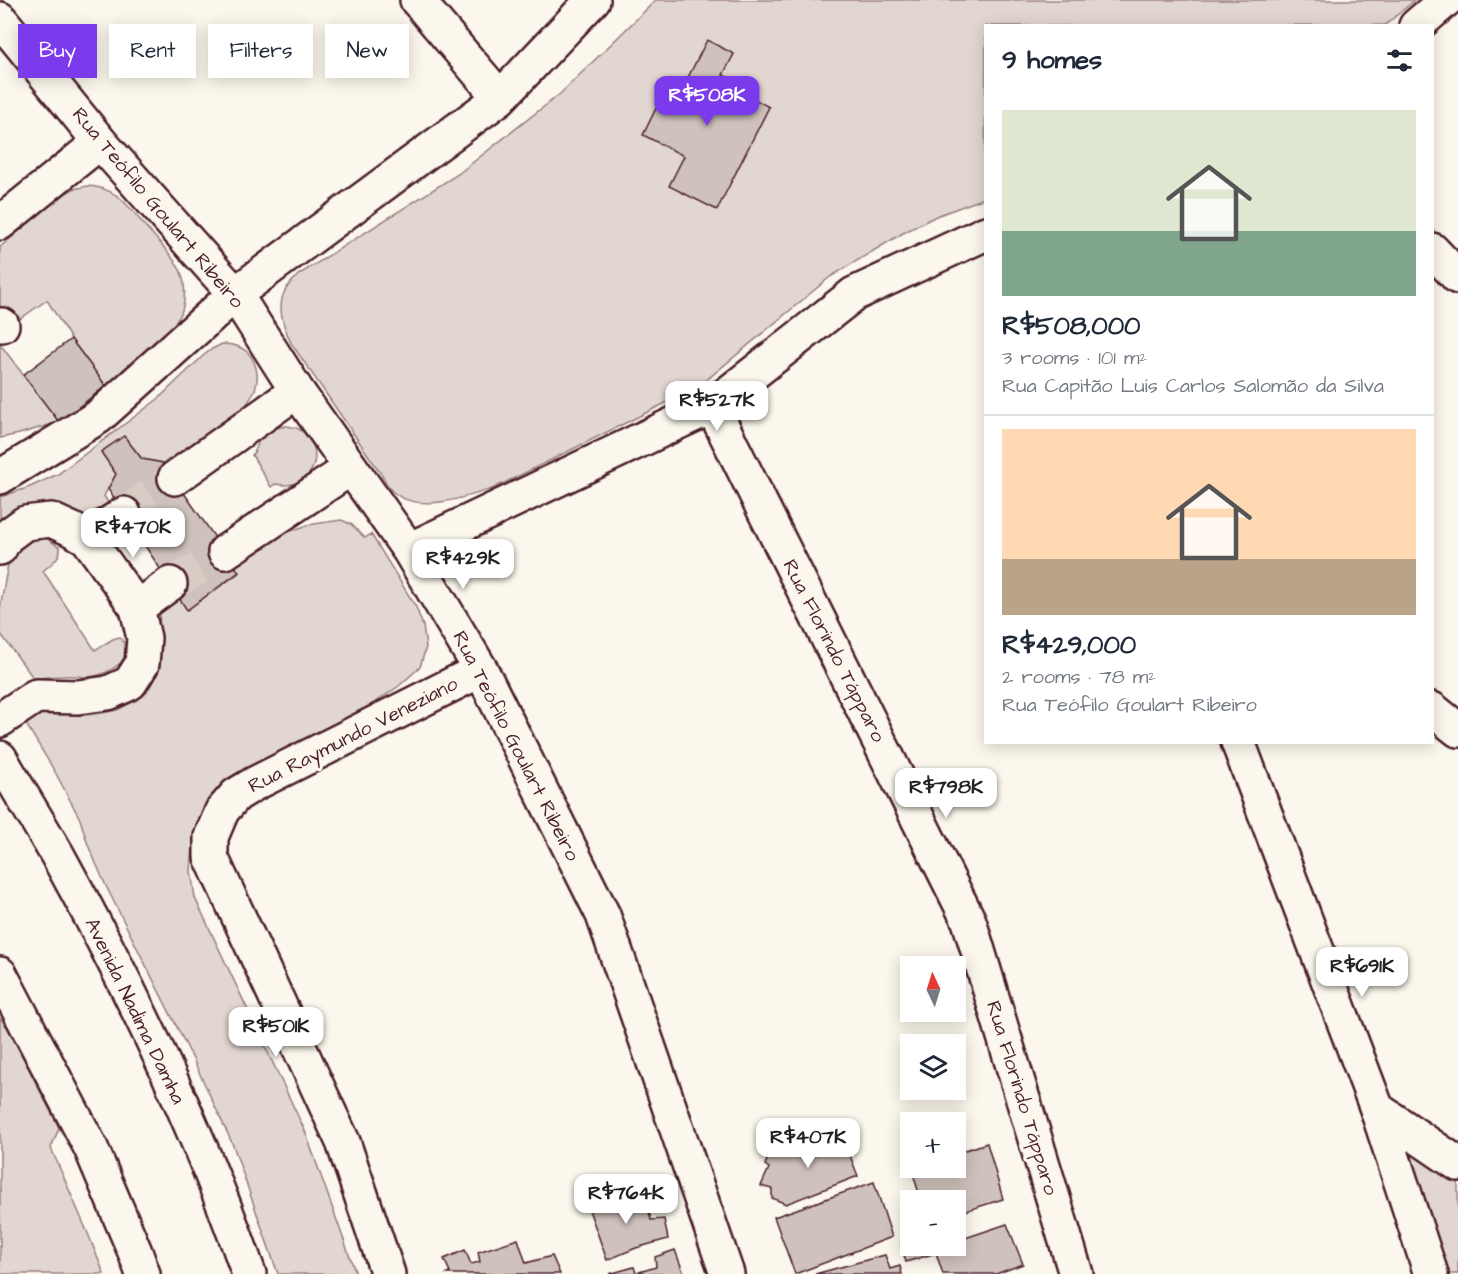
<!DOCTYPE html>
<html lang="en">
<head>
<meta charset="utf-8">
<style>
	:root { --surface:#fff; --page:#f2f2f3; --text:#1f2937; --muted:#747a83; --line:#e0e1e3; --accent:#7c3aed }
	body { margin:0; font-family:"Architects Daughter",sans-serif; background:var(--page); color:var(--text); height:100vh; display:flex; flex-direction:column; font-size:22px; white-space:nowrap }
	* { box-sizing:border-box; margin:0 }
	p { font-size:20px; color:var(--muted) }
	.icon { flex:none; width:33px; height:33px; fill:none; stroke:currentColor; stroke-width:2; stroke-linecap:round; stroke-linejoin:round }
	.map { position:relative; flex:1; overflow:hidden }
	.side { position:absolute; left:984px; top:24px; width:450px; height:720px; display:flex; flex-direction:column; background:var(--surface); border-radius:0px; box-shadow:0 3px 15px #0003 }
	.side>* { flex:none }
	.banner { position:absolute; left:18px; top:24px; width:570px; height:54px; display:flex; gap:12px }
	.needle { width:39px; rotate:356deg }
	.buttons { position:absolute; left:900px; top:956px; display:grid; gap:12px }
	.buttons a { display:grid; place-items:center; width:66px; height:66px; border-radius:0px; background:var(--surface); box-shadow:0 3px 15px #0003; font-size:30px }
	.price { position:absolute; translate:-50% -51px; padding:0 14px; border-radius:12px; background:#fff; color:#222; font-size:20px; line-height:39px; filter:drop-shadow(0 2px 3px #0008) }
	.price::after { content:''; position:absolute; left:50%; top:36px; width:18px; height:14px; margin-left:-9px; background:inherit; clip-path:polygon(0 0,100% 0,50% 100%) }
	.price.selected { background:var(--accent); color:#fff }
	ul { padding:0; list-style:none }
	li { display:grid; align-content:center; gap:12px; height:318px; padding:0 18px }
	li+li { border-top:2px solid var(--line) }
	li span { display:grid; place-items:center; height:186px; border-radius:0px; color:#555 }
	li>.icon { margin-inline-start:auto }
	span .icon { width:108px; height:108px; fill:#fffc; stroke-width:1 }
	li b { font-size:26px }
	h2 { display:flex; justify-content:space-between; align-items:center; height:72px; padding:0 18px; font-size:26px }
	.pill { padding:0 21px; border-radius:0px; background:var(--surface); box-shadow:0 3px 15px #0003; font-size:21px; line-height:54px }
	.pill.selected { background:var(--accent); color:#fff }
	.map>svg:first-child { display:block }
	.green { fill:#e2d7d0; stroke:#967b7e; stroke-width:1.5 }
	.building { fill:#cfc2bc; stroke:#4a1f2b; stroke-width:1.5 }
	.lines { fill:none; stroke-linecap:round; stroke-linejoin:round }
	.minor-tunnel { stroke:#d8ccc5; stroke-width:33; stroke-dasharray:33 16; stroke-linecap:butt }
	.minor-casing { stroke:#4a1f2b; stroke-width:38 }
	.major-casing { stroke:#4a1f2b; stroke-width:38 }
	.minor { stroke:#fbf7ec; stroke-width:33 }
	.major { stroke:#fbf7ec; stroke-width:33 }
	.labels { text-anchor:middle; dominant-baseline:central; stroke-width:6; stroke-linejoin:round; paint-order:stroke }
	.street-label { font-size:20px; fill:#4a1f2b; stroke:#fbf7ec }
</style>
</head>
<body>
<div class="map">
<svg width="1458" height="1274" viewBox="0 0 1458 1274">
	<rect width="100%" height="100%" fill="#fbf7ec"/>
	<filter id="ink" filterUnits="userSpaceOnUse"><feTurbulence type="fractalNoise" baseFrequency=".0167" numOctaves="2"/><feDisplacementMap in="SourceGraphic" scale="12" xChannelSelector="R" yChannelSelector="G"/><feConvolveMatrix kernelMatrix="1 2 1 2 8 2 1 2 1" color-interpolation-filters="sRGB"/></filter>
	<g filter="url(#ink)">
		<path class="green" d="M 656,0 L 1415,0 L 1385,25 L 986,26 L 985,198 L 936,216 L 903,233 L 830,277 L 698,387 L 492,489 C 463,498 417,514 392,491 C 388,487 385,480 382,475 L 291,343 C 284,327 276,308 285,291 C 288,285 294,280 298,275 L 458,174 L 560,94 Z
			M 88,186 C 118,188 127,205 146,227 C 157,240 172,254 180,270 C 186,283 186,303 180,315 C 168,338 126,369 106,386 L 71,339 L 47,300 L 0,333 L 0,247 L 61,196 L 73,189 Z
			M 0,344 L 59,422 L 19,434 L 0,438 Z
			M 222,344 C 235,344 247,348 253,360 C 270,394 232,420 209,438 C 196,449 183,459 169,470 L 163,463 L 142,459 L 124,437 L 101,452 L 116,474 L 104,496 L 113,510 L 102,517 L 87,517 L 72,514 L 58,507 L 29,505 L 16,510 L 0,522 L 0,497 L 30,487 L 58,474 L 158,399 L 203,356 L 212,349 Z
			M 286,426 C 291,427 296,427 300,430 C 320,441 320,472 299,482 C 291,486 283,485 275,484 L 271,487 L 252,455 C 257,450 256,447 259,441 C 265,430 275,428 286,426 Z
			M 341,520 L 351,524 L 365,538 L 371,534 L 416,607 L 423,626 L 426,647 L 420,667 L 399,686 L 368,707 L 226,779 L 205,804 L 194,835 L 191,871 L 195,898 L 305,1131 L 356,1274 L 278,1274 L 233,1145 L 192,1057 L 106,886 L 88,845 L 80,819 L 54,770 L 26,724 L 28,716 L 34,710 L 67,712 L 86,715 L 102,713 L 117,710 L 133,702 L 146,693 L 155,678 L 160,664 L 159,629 L 160,613 L 165,600 L 175,591 L 187,610 L 239,573 L 231,560 L 285,533 L 308,525 Z
			M 44,537 L 60,547 C 61,559 50,564 43,571 L 95,650 L 113,639 L 119,637 C 124,641 127,646 126,653 C 123,667 100,677 87,677 C 79,677 71,675 63,676 C 53,676 44,677 34,679 L 0,633 L 0,608 L 8,564 L 15,552 L 25,541 L 34,538 Z
			M 0,1018 L 8,1028 L 59,1128 L 51,1148 L 89,1236 L 104,1274 L 0,1274 Z
			M 1397,1135 L 1458,1176 L 1458,1274 L 1444,1274 Z"/>
		<path class="building" d="M 707,40 L 734,54 L 723,75 L 744,85 L 741,92 L 769,107 L 717,210 L 669,186 L 684,156 L 643,135 L 666,88 L 679,95 Z
			M 71,339 L 106,386 L 59,422 L 23,375 Z
			M 124,436 L 142,459 L 163,463 L 239,572 L 187,610 L 108,489 L 116,474 L 101,452 Z
			M 842,1135 L 858,1176 L 786,1204 L 772,1198 L 772,1189 L 761,1186 L 769,1168 L 765,1165 L 772,1148 L 781,1144 L 786,1151 Z
			M 987,1143 L 1003,1199 L 956,1214 L 956,1200 L 921,1200 L 911,1167 L 956,1167 L 956,1153 Z
			M 874,1182 L 892,1237 L 795,1274 L 774,1217 Z
			M 644,1191 L 651,1220 L 664,1219 L 668,1239 L 636,1248 L 607,1260 L 588,1207 Z
			M 1007,1224 L 1023,1264 L 996,1274 L 943,1274 L 936,1253 L 906,1262 L 901,1245 L 910,1242 L 910,1245 L 935,1245 L 936,1247 L 942,1245 L 956,1245 L 956,1241 Z
			M 518,1239 L 526,1263 L 552,1256 L 560,1274 L 447,1274 L 450,1272 L 444,1259 L 465,1250 L 471,1264 L 480,1262 L 478,1252 Z
			M 675,1250 L 684,1274 L 609,1274 L 634,1267 L 636,1273 L 656,1267 L 655,1257 Z
			M 885,1255 L 890,1269 L 900,1266 L 902,1274 L 815,1274 Z"/>
		<g class="lines">
			<path class="minor-tunnel" d="M 124,514 L 175,478
				M 170,584 L 194,571 L 225,552"/>
			<g class="minor-casing">
				<path id="minor" d="M 417,0 L 500,98
					M 0,19 L 100,142 L 235,294 L 297,391 L 409,550 L 481,670 L 603,915 L 727,1274
					M 1416,26 L 1446,0
					M 0,223 L 100,142
					M 1432,250 L 1458,277
					M 0,325 L 2,325
					M 712,406 L 969,921 L 1076,1274
					M 0,477 L 98,417 L 235,294 L 500,98 L 593,0
					M 175,478 L 297,391
					M 87,538 L 124,514
					M 0,548 L 6,537 L 25,523 L 51,520 L 71,529 L 87,538 L 137,608 L 144,638 L 142,664 L 130,683 L 108,693 L 78,697 L 36,696 L 0,720
					M 409,550 L 712,406 L 854,294 L 986,233
					M 225,552 L 351,468
					M 137,608 L 170,584
					M 1432,709 L 1458,730
					M 1238,742 L 1377,1109 L 1431,1274
					M 1377,1109 L 1458,1164
					M 388,1274 L 343,1142 L 211,857 L 211,837 L 222,811 L 236,795 L 254,784 L 481,670"/>
			</g>
			<g class="major-casing">
				<path id="major" d="M 0,758 C 19,791 39,823 58,856 C 132,990 199,1130 249,1274
					M 0,974 L 91,1148 L 135,1252 L 143,1274"/>
			</g>
			<use href="#minor" class="minor"/>
			<use href="#major" class="major"/>
		</g>
	</g>
	<g class="labels">
		<g class="street-label">
			<text transform="translate(158 208) rotate(50)">Rua Teófilo Goulart Ribeiro</text>
			<text transform="translate(834 651) rotate(63)">Rua Florindo Tápparo</text>
			<text transform="translate(353 735) rotate(-27)">Rua Raymundo Veneziano</text>
			<text transform="translate(516 746) rotate(63)">Rua Teófilo Goulart Ribeiro</text>
			<text transform="translate(135 1011) rotate(64)">Avenida Nadima Damha</text>
			<text transform="translate(1022 1098) rotate(73)">Rua Florindo Tápparo</text>
		</g>
	</g>
</svg>
<div class="buttons">
<a><svg class="needle" viewBox="-14 -14 28 28"><path d="M0-13l5 13h-10z" fill="#e53935"/><path d="M0 13l5-13h-10z" fill="#747a83"/></svg></a>
<a><svg class="icon" aria-label="layers" viewBox="0 0 24 24"><path d="M12 4l9 5-9 5-9-5zM3 14l9 5 9-5"/></svg></a>
<a>+</a>
<a>−</a>
</div>
<b class="price selected" style="left:707px;top:127px">R$508K</b>
<b class="price" style="left:717px;top:432px">R$527K</b>
<b class="price" style="left:133px;top:559px">R$470K</b>
<b class="price" style="left:463px;top:590px">R$429K</b>
<b class="price" style="left:946px;top:819px">R$798K</b>
<b class="price" style="left:1362px;top:998px">R$691K</b>
<b class="price" style="left:276px;top:1058px">R$501K</b>
<b class="price" style="left:808px;top:1169px">R$407K</b>
<b class="price" style="left:626px;top:1225px">R$764K</b>
<div class="banner">
<a class="pill selected">Buy</a>
<a class="pill">Rent</a>
<a class="pill">Filters</a>
<a class="pill">New</a>
</div>
<section class="side">
<h2>9 homes<svg class="icon" aria-label="filters" viewBox="0 0 24 24"><path d="M4 7h16M4 17h16"/><circle cx="9" cy="7" r="2"/><circle cx="15" cy="17" r="2"/></svg></h2>
<ul>
<li><span style="background:linear-gradient(#dfe7d0 65%,#7fa58c 0)"><svg class="icon" aria-label="home" viewBox="0 0 24 24"><path d="M3 11l9-7 9 7M6 9v11h12V9"/></svg></span><div><b>R$508,000</b><p>3 rooms · 101 m²</p><p>Rua Capitão Luís Carlos Salomão da Silva</p></div></li>
<li><span style="background:linear-gradient(#ffd9b3 70%,#b9a48a 0)"><svg class="icon" aria-label="home" viewBox="0 0 24 24"><path d="M3 11l9-7 9 7M6 9v11h12V9"/></svg></span><div><b>R$429,000</b><p>2 rooms · 78 m²</p><p>Rua Teófilo Goulart Ribeiro</p></div></li>
</ul>
</section>
</div>
</body>
</html>
